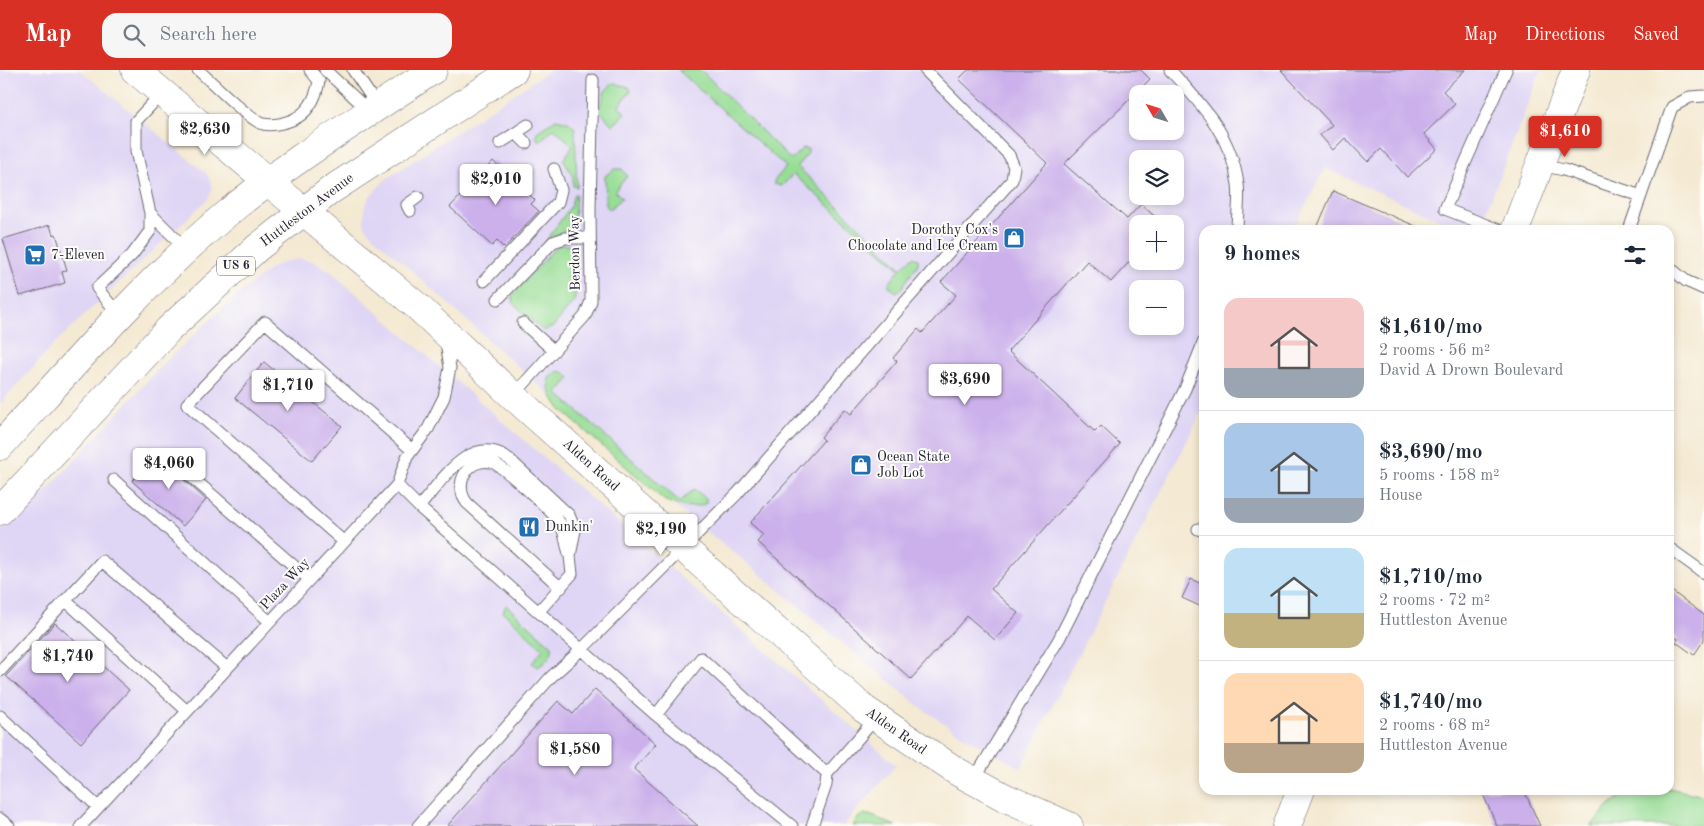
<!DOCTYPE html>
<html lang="en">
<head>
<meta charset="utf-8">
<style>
	:root { --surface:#fff; --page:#f6f6f7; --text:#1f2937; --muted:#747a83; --line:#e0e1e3; --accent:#d93025 }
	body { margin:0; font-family:"Old Standard TT",serif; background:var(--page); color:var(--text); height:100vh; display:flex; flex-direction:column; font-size:19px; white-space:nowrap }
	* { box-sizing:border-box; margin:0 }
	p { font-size:16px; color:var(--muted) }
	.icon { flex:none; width:28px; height:28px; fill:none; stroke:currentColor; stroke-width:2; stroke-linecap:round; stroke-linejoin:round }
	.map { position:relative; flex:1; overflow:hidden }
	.drawer { position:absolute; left:1199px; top:155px; width:475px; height:570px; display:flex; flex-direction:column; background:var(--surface); border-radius:15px; box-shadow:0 2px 8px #0003 }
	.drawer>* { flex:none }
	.needle { width:32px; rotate:309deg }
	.tools { position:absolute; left:1129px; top:15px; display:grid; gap:10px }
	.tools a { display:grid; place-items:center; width:55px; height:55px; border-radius:10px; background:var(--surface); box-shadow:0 2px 8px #0003; font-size:25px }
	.price { position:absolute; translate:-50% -42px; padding:0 11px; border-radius:5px; background:#fff; color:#222; font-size:16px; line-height:32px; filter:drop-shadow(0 1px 2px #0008) }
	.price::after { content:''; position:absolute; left:50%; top:30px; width:15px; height:11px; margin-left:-8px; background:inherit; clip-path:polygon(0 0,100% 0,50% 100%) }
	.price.active { background:var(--accent); color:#fff }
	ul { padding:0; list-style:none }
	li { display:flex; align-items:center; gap:15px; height:125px; padding:0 25px }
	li+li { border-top:1px solid var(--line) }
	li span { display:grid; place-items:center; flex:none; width:140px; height:100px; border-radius:15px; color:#555 }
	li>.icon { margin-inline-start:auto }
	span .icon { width:60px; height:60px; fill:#fffc; stroke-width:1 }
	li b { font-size:21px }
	h2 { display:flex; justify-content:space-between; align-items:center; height:60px; padding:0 25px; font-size:21px }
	header { display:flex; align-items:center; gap:30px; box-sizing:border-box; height:70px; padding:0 25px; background:var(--accent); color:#fff }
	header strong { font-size:24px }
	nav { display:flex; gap:28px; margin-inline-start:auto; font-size:18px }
	.search { width:350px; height:45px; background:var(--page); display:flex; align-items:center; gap:12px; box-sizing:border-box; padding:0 18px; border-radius:15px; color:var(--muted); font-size:19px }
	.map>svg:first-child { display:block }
	.built { fill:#dfd5f5; fill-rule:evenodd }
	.green { fill:#98dd96; stroke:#5d8068 }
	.building { fill:#cbb0eb }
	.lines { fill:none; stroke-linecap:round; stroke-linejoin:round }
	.lane-casing { stroke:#6c6870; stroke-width:13 }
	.secondary-casing { stroke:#6c6870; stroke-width:29 }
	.highway-casing { stroke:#6c6870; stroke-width:29 }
	.lane { stroke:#fff; stroke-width:11 }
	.secondary { stroke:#fff; stroke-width:28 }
	.highway { stroke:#fff; stroke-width:28 }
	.labels { text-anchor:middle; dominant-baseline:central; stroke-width:4; stroke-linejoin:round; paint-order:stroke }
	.shield { fill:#fdfcf7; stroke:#646373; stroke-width:1 }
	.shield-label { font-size:12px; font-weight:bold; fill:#22223b }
	.street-label { font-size:14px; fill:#22223b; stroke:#fdfcf7 }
	.poi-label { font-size:14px; fill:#22223b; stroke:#fdfcf7; text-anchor:start }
</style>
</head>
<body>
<header>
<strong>Map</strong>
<div class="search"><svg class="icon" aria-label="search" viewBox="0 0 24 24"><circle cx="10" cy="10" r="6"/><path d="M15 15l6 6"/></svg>Search here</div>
<nav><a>Map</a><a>Directions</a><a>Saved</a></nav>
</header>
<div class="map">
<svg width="1704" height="756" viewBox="0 0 1704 756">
	<rect width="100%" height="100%" fill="#fdfcf7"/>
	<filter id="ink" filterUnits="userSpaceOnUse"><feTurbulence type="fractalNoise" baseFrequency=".02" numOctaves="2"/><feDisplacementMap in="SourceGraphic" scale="10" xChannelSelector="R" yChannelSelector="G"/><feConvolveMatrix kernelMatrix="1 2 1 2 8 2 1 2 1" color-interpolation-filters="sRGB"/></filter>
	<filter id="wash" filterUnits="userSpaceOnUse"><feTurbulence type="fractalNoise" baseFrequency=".0096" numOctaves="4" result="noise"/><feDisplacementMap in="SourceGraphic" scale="20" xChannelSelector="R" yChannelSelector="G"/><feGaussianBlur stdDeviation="1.12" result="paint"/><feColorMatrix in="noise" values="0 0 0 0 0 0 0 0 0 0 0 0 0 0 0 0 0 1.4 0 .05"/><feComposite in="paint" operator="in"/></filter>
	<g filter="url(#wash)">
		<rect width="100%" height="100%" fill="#f4e9d2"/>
		<path class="built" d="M 0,0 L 80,0 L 206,103 L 210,109 L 212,119 L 208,129 L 58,270 L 0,334 Z
			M 550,0 L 1541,0 L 1479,160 L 1462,160 L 1325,98 L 1293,160 L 1204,160 L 1204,337 L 1021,698 L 973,672 L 921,638 L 738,486 L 663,427 L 373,166 L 364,155 L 365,136 L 371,125 L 386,109 ZM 1138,24 L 1175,24 L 1175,61 L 1138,61 ZM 1138,89 L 1175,89 L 1175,126 L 1138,126 ZM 1138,154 L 1175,154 L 1175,191 L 1138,191 ZM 1138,219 L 1175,219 L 1175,256 L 1138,256 Z
			M 299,189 L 312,191 L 329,200 L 896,695 L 843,756 L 0,756 L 0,462 L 43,424 L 162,295 L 235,227 L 271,198 L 284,192 Z"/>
		<path class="green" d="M 678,0 L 701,0 L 791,90 L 803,78 L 808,79 L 808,83 L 797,96 L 901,198 L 913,187 L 918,189 L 918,194 L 900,220 L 896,222 L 888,215 L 900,199 L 793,104 L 782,116 L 774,114 L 774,111 L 786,97 Z
			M 613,13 L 629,17 L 631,21 L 619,36 L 625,43 L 613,56 L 599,40 L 605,21 Z
			M 556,49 L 568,52 L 575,58 L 577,117 L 573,116 L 573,105 L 563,90 L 573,76 L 554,58 L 541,70 L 538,70 L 536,66 L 537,62 Z
			M 614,99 L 622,99 L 627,106 L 615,121 L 622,128 L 610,139 L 606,136 L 605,106 Z
			M 574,124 L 576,124 L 574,155 C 567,164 556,161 545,172 L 571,136 Z
			M 561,174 L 568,175 L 576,181 L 577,218 L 574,231 L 553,257 L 543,261 L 514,234 L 512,226 L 553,180 Z
			M 559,301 L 565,303 L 570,308 L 557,323 L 680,432 L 694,419 L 706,428 L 706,433 C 695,440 675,436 664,430 L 561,340 C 554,331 547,320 549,308 Z
			M 506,535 L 552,576 C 554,584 545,594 537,597 L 532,593 L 543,579 L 503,542 Z
			M 1669,718 L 1704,726 L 1704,756 L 1591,756 L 1607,738 L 1629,720 L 1669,720 Z
			M 864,744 C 876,746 885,752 896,756 L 852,756 L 859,747 Z"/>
		<g id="blocks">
			<path class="building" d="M 968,0 L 1141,0 L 1150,9 L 1064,94 L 1127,149 L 1141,134 L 1163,154 L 1138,154 L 1138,182 L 1111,212 L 1087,191 L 1008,281 L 1095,362 L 1101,356 L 1120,374 L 991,519 L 1018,543 L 1012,550 L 995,570 L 967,546 L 911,609 L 758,472 L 764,465 L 750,453 L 824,370 L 821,367 L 845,339 L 851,344 L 897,291 L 893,288 L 918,259 L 922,263 L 956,225 L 941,212 L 1047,93 L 959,9 Z
				M 1281,0 L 1465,0 L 1443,21 L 1455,34 L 1424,64 L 1437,79 L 1407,107 L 1381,79 L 1368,92 L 1345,68 L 1333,80 L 1320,65 L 1332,55 Z
				M 493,91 L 535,130 L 531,134 L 539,141 L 504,178 L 497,171 L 492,176 L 450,137 Z
				M 1333,121 L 1425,160 L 1316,160 Z
				M 50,155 L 53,165 L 56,164 L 67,200 L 62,202 L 65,213 L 20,226 L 3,169 Z
				M 264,292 L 342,356 L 312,391 L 235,328 Z
				M 156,384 L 206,430 L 183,456 L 132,411 Z
				M 1191,509 L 1204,515 L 1204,538 L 1182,528 Z
				M 1669,519 L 1704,545 L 1704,570 L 1694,585 L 1676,572 L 1678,569 L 1669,562 Z
				M 55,553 L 129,620 L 81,673 L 6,606 Z
				M 595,619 L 656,674 L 634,699 L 698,756 L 447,756 L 558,631 L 573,644 Z
				M 1481,720 L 1524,720 L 1540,756 L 1497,756 Z"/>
		</g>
	</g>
	<g filter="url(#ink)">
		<use href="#blocks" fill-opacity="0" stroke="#6c6870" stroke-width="1"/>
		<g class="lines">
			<g class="lane-casing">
				<path id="lane" d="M 198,0 C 210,10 250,51 263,54 C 274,56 282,54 292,50 C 309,43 316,28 319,11 L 310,0
					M 325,0 L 370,42
					M 353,0 L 378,37
					M 1170,0 C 1202,35 1231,64 1238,114 C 1240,128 1237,145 1237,160
					M 516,63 L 526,73
					M 500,73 L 528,55
					M 1540,95 L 1564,100 L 1641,126
					M 410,141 L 407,135 L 418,127
					M 150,143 L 186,179
					M 1499,160 L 1445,139 L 1506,0
					M 1629,160 L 1672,37 L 1690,27 L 1704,26
					M 1669,197 L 1686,211 L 1704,219
					M 484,211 L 558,132 L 561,120 L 554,99
					M 498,229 L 553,172 L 565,168 L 590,168
					M 119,245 L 97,218 L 132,185 L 150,161 L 150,143 L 136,81 L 136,51 L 162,23
					M 523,253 L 554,281
					M 513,326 L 585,246 L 591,231 L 591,222 L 590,138 L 593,10
					M 165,384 L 309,509
					M 114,410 L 270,552
					M 397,415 L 419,437 L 656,645 L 792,756
					M 419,437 C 441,412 471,361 509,389 L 569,445 L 575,460 L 570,486 L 572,504 L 539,541
					M 1198,459 L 1204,461
					M 344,472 L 187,334 L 265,252 L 412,380
					M 1669,478 L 1704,503
					M 561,518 L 467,433 C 453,415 466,388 491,392 C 501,394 554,443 560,453 C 565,461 566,476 570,486
					M 65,530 L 187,641
					M 0,601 L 102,491 L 227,598
					M 656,645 L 701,588 L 827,704
					M 0,646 L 98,737
					M 973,711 L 1059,569 L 1185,319 L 1204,271
					M 0,749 L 9,756
					M 81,756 L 397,415 L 407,387 L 428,359 L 444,327 L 450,298 L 446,271
					M 418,756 L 551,607 L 582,579 L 737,424 L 1012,110 L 1014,97 L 1009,85 L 925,0
					M 812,756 L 826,715 L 827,704 L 876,648"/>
			</g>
			<g class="secondary-casing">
				<path id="secondary" d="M 135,0 L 418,237 L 513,326 L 864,639 L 956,701 L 1004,727 L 1069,756
					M 1515,160 L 1576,0
					M 1287,756 L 1301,720"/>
			</g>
			<g class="highway-casing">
				<path id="highway" d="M 0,376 C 72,297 143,214 225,145 C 290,91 363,47 433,0
					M 0,441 L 169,259 L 257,178 L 331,120 L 514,0"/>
			</g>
			<use href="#lane" class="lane"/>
			<use href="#secondary" class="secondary"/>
			<use href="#highway" class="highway"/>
		</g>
	</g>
	<defs>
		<g id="shop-square" transform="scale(1.125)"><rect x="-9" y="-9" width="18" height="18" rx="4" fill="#1f6fb2" stroke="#fdfcf7"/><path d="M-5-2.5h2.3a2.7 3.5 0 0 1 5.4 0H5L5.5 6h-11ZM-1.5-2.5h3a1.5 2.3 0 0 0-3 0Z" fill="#fff"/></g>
		<g id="supermarket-square" transform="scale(1.125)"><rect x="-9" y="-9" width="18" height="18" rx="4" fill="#1f6fb2" stroke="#fdfcf7"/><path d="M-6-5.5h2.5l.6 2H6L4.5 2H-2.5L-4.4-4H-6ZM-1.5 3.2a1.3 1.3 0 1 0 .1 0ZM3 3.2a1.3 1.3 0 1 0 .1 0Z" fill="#fff"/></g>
		<g id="restaurant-square" transform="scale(1.125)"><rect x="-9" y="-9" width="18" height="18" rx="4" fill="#1f6fb2" stroke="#fdfcf7"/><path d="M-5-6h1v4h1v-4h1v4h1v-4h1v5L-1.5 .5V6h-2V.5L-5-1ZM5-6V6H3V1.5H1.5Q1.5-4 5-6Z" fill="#fff"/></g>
	</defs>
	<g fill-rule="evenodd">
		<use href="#shop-square" x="1014" y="168"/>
		<use href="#supermarket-square" x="35" y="185"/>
		<use href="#shop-square" x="861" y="395"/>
		<use href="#restaurant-square" x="529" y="457"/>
	</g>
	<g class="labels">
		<rect class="shield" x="217" y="186.5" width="38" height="19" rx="4"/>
		<g class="shield-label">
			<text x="236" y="196">US 6</text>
		</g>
		<g class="street-label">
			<text transform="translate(307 140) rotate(-37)">Huttleston Avenue</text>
			<text transform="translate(575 183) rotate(-91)">Berdon Way</text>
			<text transform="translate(591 395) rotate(42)">Alden Road</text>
			<text transform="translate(285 514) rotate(-47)">Plaza Way</text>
			<text transform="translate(896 661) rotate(35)">Alden Road</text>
		</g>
		<g class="poi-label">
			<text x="998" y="160" text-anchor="end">Dorothy Cox's<tspan x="998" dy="16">Chocolate and Ice Cream</tspan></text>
			<text x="51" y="185">7-Eleven</text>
			<text x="877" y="387">Ocean State<tspan x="877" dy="16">Job Lot</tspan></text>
			<text x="545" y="457">Dunkin'</text>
		</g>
	</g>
</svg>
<div class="tools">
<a><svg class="needle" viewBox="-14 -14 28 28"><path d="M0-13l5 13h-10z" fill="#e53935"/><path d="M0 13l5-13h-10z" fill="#747a83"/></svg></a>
<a><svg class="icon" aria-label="layers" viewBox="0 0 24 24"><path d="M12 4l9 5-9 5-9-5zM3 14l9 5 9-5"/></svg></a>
<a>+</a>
<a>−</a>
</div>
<b class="price" style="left:205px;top:86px">$2,630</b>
<b class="price active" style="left:1565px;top:88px">$1,610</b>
<b class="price" style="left:496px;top:136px">$2,010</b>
<b class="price" style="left:965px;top:336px">$3,690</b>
<b class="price" style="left:288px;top:342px">$1,710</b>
<b class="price" style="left:169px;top:420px">$4,060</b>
<b class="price" style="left:661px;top:486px">$2,190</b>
<b class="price" style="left:68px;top:613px">$1,740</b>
<b class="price" style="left:575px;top:706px">$1,580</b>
<section class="drawer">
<h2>9 homes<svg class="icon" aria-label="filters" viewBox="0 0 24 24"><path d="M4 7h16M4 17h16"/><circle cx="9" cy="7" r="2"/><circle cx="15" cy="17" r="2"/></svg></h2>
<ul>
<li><span style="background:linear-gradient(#f6c9c9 70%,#9aa5b1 0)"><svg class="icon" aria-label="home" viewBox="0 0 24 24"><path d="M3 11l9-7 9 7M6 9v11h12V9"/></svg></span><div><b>$1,610/mo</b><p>2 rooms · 56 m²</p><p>David A Drown Boulevard</p></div></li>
<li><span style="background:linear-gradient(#a9c7e8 75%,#9aa5b1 0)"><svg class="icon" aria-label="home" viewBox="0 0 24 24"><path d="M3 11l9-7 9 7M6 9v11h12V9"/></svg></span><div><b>$3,690/mo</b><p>5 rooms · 158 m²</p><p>House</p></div></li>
<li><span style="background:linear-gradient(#bfe0f5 65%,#c2b280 0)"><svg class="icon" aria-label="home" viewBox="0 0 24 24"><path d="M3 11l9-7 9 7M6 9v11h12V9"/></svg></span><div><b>$1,710/mo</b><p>2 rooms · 72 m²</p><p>Huttleston Avenue</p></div></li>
<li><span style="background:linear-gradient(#ffd9b3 70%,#b9a48a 0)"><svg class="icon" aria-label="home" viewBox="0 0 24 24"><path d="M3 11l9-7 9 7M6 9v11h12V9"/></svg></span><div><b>$1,740/mo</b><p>2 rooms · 68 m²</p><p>Huttleston Avenue</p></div></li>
</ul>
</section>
</div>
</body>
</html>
